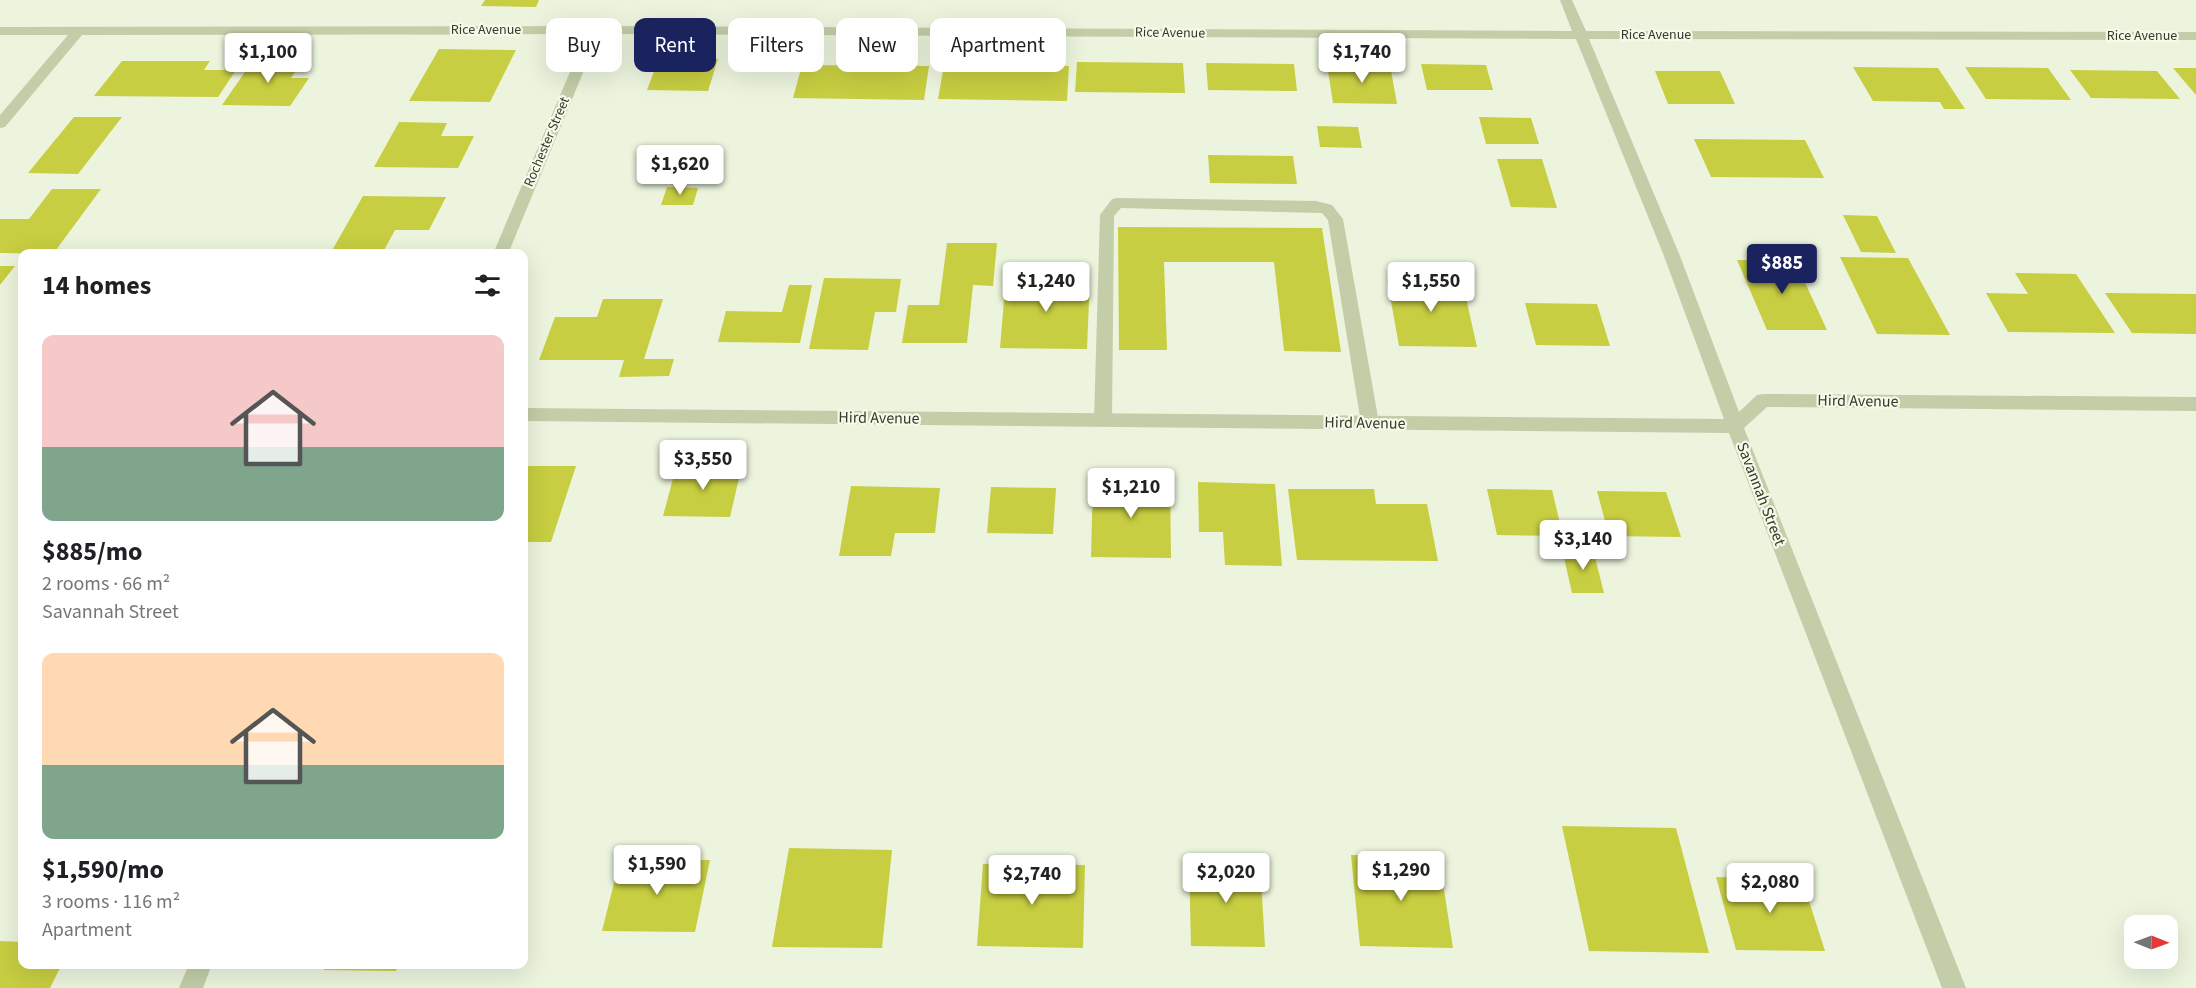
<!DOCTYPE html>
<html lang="en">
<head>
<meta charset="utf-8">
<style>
	:root { --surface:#fff; --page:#f2f2f2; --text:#202124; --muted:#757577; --accent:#1b235f }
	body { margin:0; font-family:"Source Sans 3",sans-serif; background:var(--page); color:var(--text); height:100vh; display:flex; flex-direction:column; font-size:22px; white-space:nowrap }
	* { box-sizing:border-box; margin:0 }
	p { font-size:20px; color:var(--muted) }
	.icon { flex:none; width:33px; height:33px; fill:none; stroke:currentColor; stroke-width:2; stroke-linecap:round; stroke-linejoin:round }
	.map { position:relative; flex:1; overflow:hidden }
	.details { position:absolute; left:18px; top:249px; width:510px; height:720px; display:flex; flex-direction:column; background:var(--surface); border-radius:12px; box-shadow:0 6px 24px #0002 }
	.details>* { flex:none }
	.banner { position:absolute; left:546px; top:18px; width:570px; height:54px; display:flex; gap:12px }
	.needle { width:39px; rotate:91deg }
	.fabs { position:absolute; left:2124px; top:915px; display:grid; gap:12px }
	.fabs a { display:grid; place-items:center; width:54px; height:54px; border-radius:12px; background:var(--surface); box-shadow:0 6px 24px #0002; font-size:30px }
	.price { position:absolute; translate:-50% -51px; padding:0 14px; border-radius:6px; background:#fff; color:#222; font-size:20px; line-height:39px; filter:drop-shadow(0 2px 3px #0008) }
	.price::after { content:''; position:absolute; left:50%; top:36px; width:18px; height:14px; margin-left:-9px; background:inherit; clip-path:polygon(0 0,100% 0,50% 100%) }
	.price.current { background:var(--accent); color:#fff }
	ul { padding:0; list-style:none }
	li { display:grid; align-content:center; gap:12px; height:318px; padding:0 24px }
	li span { display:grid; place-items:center; height:186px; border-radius:12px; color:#555 }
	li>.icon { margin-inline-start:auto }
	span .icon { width:108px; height:108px; fill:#fffc; stroke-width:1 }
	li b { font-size:26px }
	h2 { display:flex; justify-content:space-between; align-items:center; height:72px; padding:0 24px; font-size:26px }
	.tag { padding:0 21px; border-radius:12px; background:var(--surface); box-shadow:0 6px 24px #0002; font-size:21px; line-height:54px }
	.tag.current { background:var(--accent); color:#fff }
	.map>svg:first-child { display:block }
	.building { fill:#c7ce41 }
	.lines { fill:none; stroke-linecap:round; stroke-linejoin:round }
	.lane { fill:#c3cda8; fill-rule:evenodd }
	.street { fill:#c3cda8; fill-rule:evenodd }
	.labels { text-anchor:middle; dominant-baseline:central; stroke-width:4.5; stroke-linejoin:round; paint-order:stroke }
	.far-street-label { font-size:14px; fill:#373a29; stroke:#f5fbea }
	.street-label { font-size:16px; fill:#373a29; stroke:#f5fbea }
</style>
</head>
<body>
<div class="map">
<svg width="2196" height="988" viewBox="0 0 2196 988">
	<rect width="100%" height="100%" fill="#ecf4dd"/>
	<path class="building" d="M 485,0 L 539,0 L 536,7 L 481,6 Z
		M 439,49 L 516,50 L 490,102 L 409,101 Z
		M 659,58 L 718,59 L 708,91 L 647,90 Z
		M 254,59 L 303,60 L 291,78 L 309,78 L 290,106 L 222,105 Z
		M 122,61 L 210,61 L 204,70 L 236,70 L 218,97 L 94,96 Z
		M 1077,62 L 1183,63 L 1185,93 L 1075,92 Z
		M 1206,63 L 1294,64 L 1297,91 L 1208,90 Z
		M 1421,64 L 1486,65 L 1493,90 L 1427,90 Z
		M 802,65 L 929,66 L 924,100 L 793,98 Z
		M 944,65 L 1069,66 L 1067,101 L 938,99 Z
		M 1327,65 L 1390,65 L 1397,104 L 1333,103 Z
		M 1853,67 L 1938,68 L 1965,109 L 1944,109 L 1940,102 L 1873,101 Z
		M 1965,67 L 2048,68 L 2071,100 L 1986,99 Z
		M 2173,68 L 2196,68 L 2196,95 Z
		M 2070,70 L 2157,71 L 2180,99 L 2091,98 Z
		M 1655,71 L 1720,71 L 1735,104 L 1668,104 Z
		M 74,117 L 122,117 L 78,174 L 28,173 Z
		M 1479,117 L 1531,118 L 1539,144 L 1486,144 Z
		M 399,122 L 447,123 L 441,136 L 474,136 L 458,168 L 374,167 Z
		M 1317,126 L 1358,127 L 1362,148 L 1320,147 Z
		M 1694,139 L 1805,140 L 1824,178 L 1711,177 Z
		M 1208,155 L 1293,156 L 1297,184 L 1210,183 Z
		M 1497,159 L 1542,159 L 1557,208 L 1511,207 Z
		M 667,187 L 698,188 L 693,205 L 661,205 Z
		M 52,189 L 101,189 L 53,254 L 0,253 L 0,219 L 29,219 Z
		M 363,196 L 446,197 L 429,230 L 395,230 L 382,254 L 330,254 Z
		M 1843,215 L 1877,216 L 1896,253 L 1861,252 Z
		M 1118,227 L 1322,228 L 1341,352 L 1284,351 L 1274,262 L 1164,262 L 1167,350 L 1119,350 Z
		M 947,243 L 997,243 L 993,286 L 973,285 L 967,343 L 902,343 L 908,305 L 939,305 Z
		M 1840,257 L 1908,258 L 1950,335 L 1877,334 Z
		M 1737,260 L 1795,261 L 1827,330 L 1767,330 Z
		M 0,266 L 15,266 L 0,285 Z
		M 2015,273 L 2076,274 L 2115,333 L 2008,332 L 1986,293 L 2028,294 Z
		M 1006,276 L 1090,277 L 1087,349 L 1000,348 Z
		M 824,278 L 901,279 L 896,312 L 875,312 L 868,350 L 809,349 Z
		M 1387,279 L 1462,280 L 1477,347 L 1399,346 Z
		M 789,285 L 812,285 L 800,343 L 718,342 L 726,311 L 782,312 Z
		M 2105,293 L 2196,294 L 2196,334 L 2132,333 Z
		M 603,299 L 663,299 L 644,359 L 674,359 L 669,376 L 619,377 L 624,360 L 539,360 L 555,317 L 597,317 Z
		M 1525,303 L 1597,304 L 1610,346 L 1536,345 Z
		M 677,464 L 742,465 L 730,517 L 663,516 Z
		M 524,466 L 576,466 L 551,542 L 524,542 Z
		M 1093,479 L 1170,480 L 1171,558 L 1091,557 Z
		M 1198,482 L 1275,484 L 1282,566 L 1225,565 L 1223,532 L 1199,532 Z
		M 851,486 L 940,488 L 935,533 L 895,533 L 891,556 L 839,556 Z
		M 991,487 L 1056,488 L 1053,534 L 987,533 Z
		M 1288,489 L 1374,489 L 1376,504 L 1427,504 L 1438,561 L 1297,560 Z
		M 1487,489 L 1552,490 L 1563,536 L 1497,535 Z
		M 1597,491 L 1666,492 L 1681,537 L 1609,536 Z
		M 1562,549 L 1593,549 L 1604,593 L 1572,593 Z
		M 1562,826 L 1676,828 L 1709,953 L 1589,951 Z
		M 789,848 L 892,850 L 882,948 L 772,947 Z
		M 1351,855 L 1439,857 L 1453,948 L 1360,946 Z
		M 620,859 L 710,860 L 695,932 L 602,931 Z
		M 1189,861 L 1260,862 L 1265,947 L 1191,946 Z
		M 983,864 L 1085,865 L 1083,948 L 977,946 Z
		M 1716,877 L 1802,879 L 1825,951 L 1736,950 Z
		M 0,941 L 22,942 L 22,964 L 62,964 L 50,988 L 0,988 Z
		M 326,964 L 399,964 L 396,971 L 324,970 Z"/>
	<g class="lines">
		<path class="lane" d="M 1117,198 L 1316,201 L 1332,205 L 1343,219 L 1379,423 L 1376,428 L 1364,428 L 1361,423 L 1328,220 L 1322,213 L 1121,208 L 1114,216 L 1112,420 L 1109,425 L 1097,425 L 1094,420 L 1100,215 L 1112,199 Z"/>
		<path class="street" d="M 1560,0 L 1572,0 L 1586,31 L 2196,32 L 2196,40 L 1589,39 L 1680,256 L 1739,412 L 1757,395 L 1763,394 L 2196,397 L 2196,411 L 1767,407 L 1744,428 L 1966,988 L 1942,988 L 1729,433 L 524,421 L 524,408 L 1724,419 L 1664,256 L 1576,39 L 599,34 L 508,254 L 493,254 L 586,34 L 82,35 L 5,127 L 0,128 L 0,115 L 68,35 L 0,35 L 0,27 L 594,26 L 1572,31 Z
			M 189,964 L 212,964 L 203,988 L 179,988 Z"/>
	</g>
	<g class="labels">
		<g class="far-street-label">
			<text x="486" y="30">Rice Avenue</text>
			<text transform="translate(1170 33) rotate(1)">Rice Avenue</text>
			<text x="1656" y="35">Rice Avenue</text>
			<text x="2142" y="36">Rice Avenue</text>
			<text transform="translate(547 142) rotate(-67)">Rochester Street</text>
		</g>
		<g class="street-label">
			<text transform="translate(1858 401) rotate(1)">Hird Avenue</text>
			<text transform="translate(879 418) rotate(1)">Hird Avenue</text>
			<text transform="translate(1365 423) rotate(1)">Hird Avenue</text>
			<text transform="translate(1761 494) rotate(69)">Savannah Street</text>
		</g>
	</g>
</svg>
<div class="fabs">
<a><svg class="needle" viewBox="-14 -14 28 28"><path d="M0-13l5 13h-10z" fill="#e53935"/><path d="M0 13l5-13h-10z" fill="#757577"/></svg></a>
</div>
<b class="price" style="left:268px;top:84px">$1,100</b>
<b class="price" style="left:1362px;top:84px">$1,740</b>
<b class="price" style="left:680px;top:196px">$1,620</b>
<b class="price current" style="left:1782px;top:295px">$885</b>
<b class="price" style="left:1046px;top:313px">$1,240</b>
<b class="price" style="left:1431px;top:313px">$1,550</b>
<b class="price" style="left:703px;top:491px">$3,550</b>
<b class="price" style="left:1131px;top:519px">$1,210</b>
<b class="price" style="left:1583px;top:571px">$3,140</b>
<b class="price" style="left:657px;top:896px">$1,590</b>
<b class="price" style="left:1401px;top:902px">$1,290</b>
<b class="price" style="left:1226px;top:904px">$2,020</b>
<b class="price" style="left:1032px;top:906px">$2,740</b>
<b class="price" style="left:1770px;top:914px">$2,080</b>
<div class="banner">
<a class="tag">Buy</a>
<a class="tag current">Rent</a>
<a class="tag">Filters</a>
<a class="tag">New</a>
<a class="tag">Apartment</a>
</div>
<section class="details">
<h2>14 homes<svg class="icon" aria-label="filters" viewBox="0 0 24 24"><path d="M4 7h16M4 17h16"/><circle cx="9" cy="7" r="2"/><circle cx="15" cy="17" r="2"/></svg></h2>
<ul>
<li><span style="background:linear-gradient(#f6c9c9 60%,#7fa58c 0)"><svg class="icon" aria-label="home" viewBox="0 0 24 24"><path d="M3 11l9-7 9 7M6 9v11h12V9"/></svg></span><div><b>$885/mo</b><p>2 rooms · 66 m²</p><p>Savannah Street</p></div></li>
<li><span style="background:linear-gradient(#ffd9b3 60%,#7fa58c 0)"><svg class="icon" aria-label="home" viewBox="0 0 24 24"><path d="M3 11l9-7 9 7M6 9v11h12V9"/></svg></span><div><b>$1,590/mo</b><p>3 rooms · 116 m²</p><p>Apartment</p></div></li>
</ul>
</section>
</div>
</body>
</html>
